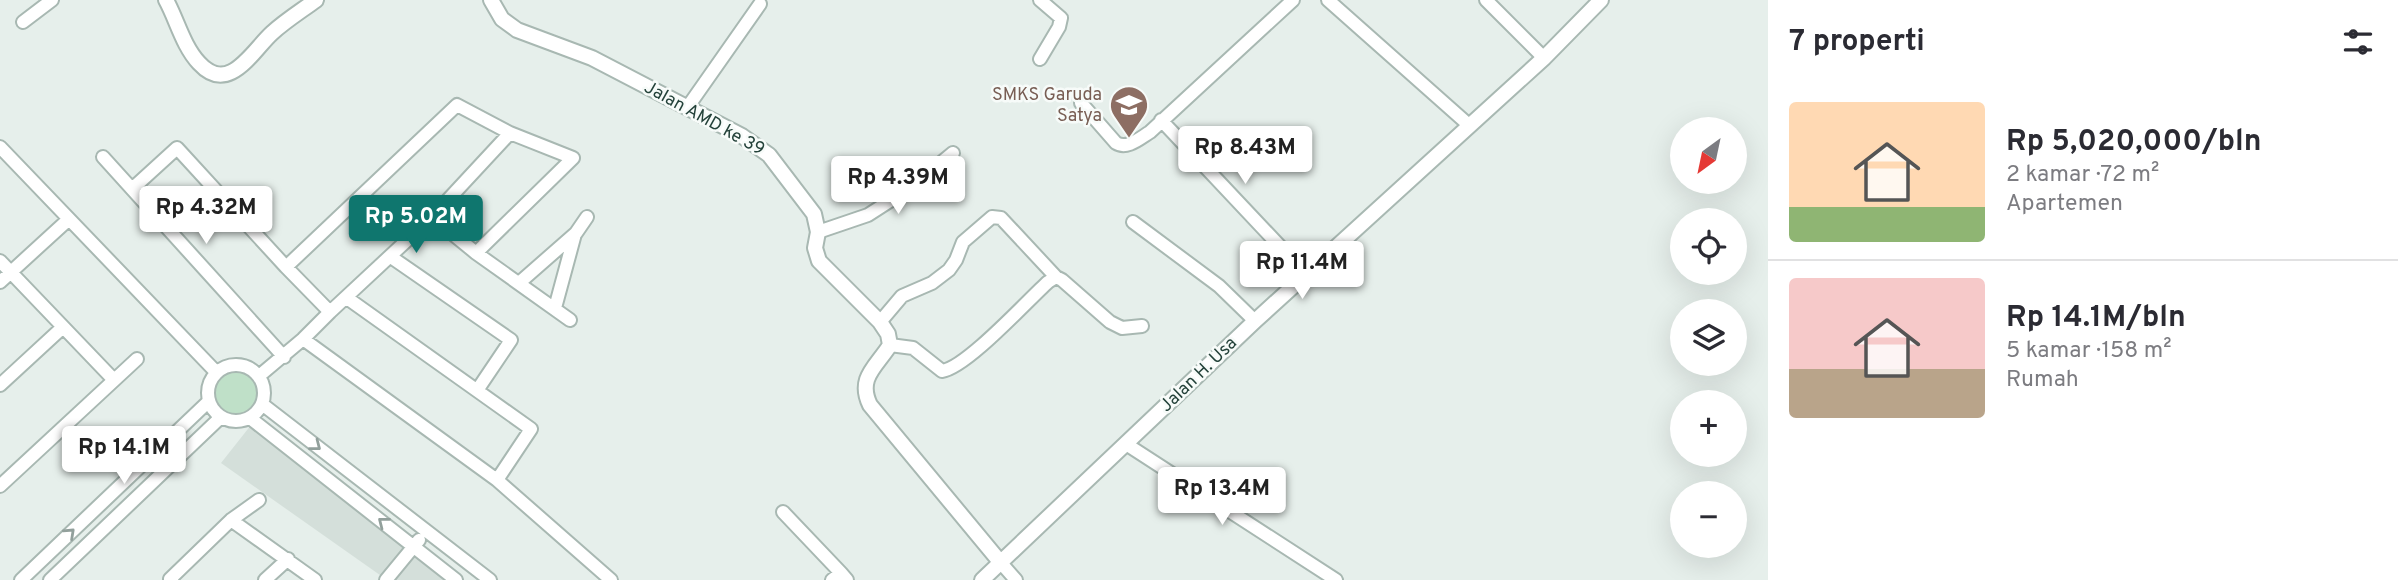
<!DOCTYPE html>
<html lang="id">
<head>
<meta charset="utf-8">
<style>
	:root { --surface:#fff; --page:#f2f2f3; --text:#2b2b33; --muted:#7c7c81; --line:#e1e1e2; --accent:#0f766e }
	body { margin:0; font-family:Overpass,sans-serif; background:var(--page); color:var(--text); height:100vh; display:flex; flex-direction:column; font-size:26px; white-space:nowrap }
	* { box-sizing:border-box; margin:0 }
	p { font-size:23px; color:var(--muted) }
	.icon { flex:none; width:38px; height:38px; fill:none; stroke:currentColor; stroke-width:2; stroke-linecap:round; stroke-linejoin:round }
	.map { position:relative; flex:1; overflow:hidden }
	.drawer { display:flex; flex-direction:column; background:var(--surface); width:630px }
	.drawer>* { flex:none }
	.needle { width:46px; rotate:213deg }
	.tools { position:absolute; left:1670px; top:117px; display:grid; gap:14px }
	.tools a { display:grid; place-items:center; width:77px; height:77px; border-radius:50%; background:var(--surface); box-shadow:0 7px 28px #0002; font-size:35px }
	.price { position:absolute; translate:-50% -60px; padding:0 16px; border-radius:7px; background:#fff; color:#222; font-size:23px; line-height:46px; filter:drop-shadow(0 2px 4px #0008) }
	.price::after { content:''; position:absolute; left:50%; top:42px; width:21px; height:16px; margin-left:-10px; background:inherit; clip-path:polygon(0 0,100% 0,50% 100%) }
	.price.on { background:var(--accent); color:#fff }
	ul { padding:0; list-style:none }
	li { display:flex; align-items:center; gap:21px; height:175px; padding:0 21px }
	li+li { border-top:2px solid var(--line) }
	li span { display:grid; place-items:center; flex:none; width:196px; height:140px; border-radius:7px; color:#555 }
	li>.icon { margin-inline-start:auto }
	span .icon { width:84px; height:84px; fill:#fffc; stroke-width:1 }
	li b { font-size:30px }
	h2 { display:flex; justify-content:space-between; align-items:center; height:84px; padding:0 21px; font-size:30px }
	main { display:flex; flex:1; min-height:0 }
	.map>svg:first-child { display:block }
	.built { fill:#d4dfda }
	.green { fill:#bfe0c8 }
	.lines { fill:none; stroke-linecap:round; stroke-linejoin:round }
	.minor-casing { stroke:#a8b8b2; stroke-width:16 }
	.tertiary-casing { stroke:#a8b8b2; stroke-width:18 }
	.minor { stroke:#fff; stroke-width:12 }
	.tertiary { stroke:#fff; stroke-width:14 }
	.oneway { stroke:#92a09c }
	.labels { text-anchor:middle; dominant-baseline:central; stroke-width:5; stroke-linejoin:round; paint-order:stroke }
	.education-label { font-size:18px; fill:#785e54; stroke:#f7fbf9; text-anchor:end }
	.street-label { font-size:18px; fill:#24423a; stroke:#f7fbf9 }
</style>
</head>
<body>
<main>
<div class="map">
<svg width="1768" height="580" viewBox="0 0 1768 580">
	<rect width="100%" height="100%" fill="#e6efeb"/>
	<path class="built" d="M 255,420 L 422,545 L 460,580 L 387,580 L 221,463 Z"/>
	<path class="green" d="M207 400a28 28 0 1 1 56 0a28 28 0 1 1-56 0Z"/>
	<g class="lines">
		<g class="minor-casing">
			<path id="minor" d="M 1040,0 L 1061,18 L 1059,27 L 1040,59
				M 1328,0 L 1470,126
				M 1486,0 L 1544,58
				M 23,22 L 52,0
				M 1081,103 L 1116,143 C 1127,150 1140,138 1150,132 L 1293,0
				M 687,108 L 760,4
				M 1161,120 L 1306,274
				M 0,147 L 216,372
				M 103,157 L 284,357
				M 132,189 L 177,148 L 286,267 L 330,312
				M 432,217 L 476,253 L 570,320
				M 1133,222 L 1219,286 L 1255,321
				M 818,232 L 868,215 L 913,186 L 953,153
				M 391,257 L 511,340 L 478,389
				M 0,261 L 114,380
				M 286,267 L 457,105 L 510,133
				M 0,282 L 69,219
				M 519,283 L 576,233 L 587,217
				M 347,298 L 531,429 L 497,480
				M 555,308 L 575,234
				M 880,322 L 902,296 L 932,283 L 949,270 L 956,260 L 963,242 L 992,217 L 1001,218 L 1056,277
				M 303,339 L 497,480 L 611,580
				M 890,345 L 913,348 L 942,371 C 966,368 1027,301 1048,282 L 1056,277 L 1062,280 L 1110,322 L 1122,328 L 1142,326
				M208 393a28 28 0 1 1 56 0a28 28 0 1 1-56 0Z
				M 259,376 L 303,339 L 330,312 L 432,217 L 510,133 L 573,158 L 476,253
				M 0,385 L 63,327
				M 262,404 L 490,580
				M 250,418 L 456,580
				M 1126,444 L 1336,580
				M 0,486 L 137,359
				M 783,512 L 841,573
				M 231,520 L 315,580
				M 1001,563 L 1016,580
				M 21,580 L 209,401
				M 50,580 L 221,417
				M 172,580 L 170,579 L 231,520 L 259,500
				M 265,580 L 288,559
				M 386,580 L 419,540
				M 832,580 L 841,573 L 847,580"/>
		</g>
		<g class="tertiary-casing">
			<path id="tertiary" d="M 166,0 C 177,20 183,46 199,63 C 229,96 253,50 272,33 C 285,21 301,11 316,0
				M 491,0 L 502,19 L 517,30 L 592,58 L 742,136 L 769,155 L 814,214 L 818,232 L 815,248 L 819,261 L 880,322 L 888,334 L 890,345 C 876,367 857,378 870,405 L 1001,563
				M 982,580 L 1255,321 L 1544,58 L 1601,0"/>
		</g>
		<use href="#minor" class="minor"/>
		<use href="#tertiary" class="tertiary"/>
	</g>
	<defs><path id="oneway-chevron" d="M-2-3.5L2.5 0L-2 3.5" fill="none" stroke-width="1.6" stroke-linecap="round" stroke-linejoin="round" transform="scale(1.75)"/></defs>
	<g class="oneway">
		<use href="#oneway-chevron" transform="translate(316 446) rotate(38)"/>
		<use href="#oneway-chevron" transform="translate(383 522) rotate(-142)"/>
		<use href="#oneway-chevron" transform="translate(70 533) rotate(-43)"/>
	</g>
	<defs>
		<g id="school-pin" transform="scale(2.0125)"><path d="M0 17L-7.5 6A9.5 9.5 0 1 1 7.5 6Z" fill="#8d6e63" stroke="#f7fbf9"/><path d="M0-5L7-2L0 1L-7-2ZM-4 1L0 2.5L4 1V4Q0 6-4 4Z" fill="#fff"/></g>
	</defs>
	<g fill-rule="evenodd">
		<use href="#school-pin" x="1129" y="105"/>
	</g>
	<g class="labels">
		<g class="education-label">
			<text x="1102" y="95">SMKS Garuda<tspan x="1102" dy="21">Satya</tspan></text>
		</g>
		<g class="street-label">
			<text transform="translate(704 119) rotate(29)">Jalan AMD ke 39</text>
			<text transform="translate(1199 375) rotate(-44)">Jalan H. Usa</text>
		</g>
	</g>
</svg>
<div class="tools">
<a><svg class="needle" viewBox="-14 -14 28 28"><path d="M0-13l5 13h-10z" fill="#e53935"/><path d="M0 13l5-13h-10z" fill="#7c7c81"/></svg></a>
<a><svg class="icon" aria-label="locate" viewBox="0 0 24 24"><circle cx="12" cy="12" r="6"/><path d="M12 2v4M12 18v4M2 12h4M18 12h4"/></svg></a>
<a><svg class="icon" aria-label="layers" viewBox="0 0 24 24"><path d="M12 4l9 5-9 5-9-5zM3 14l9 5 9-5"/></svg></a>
<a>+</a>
<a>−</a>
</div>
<b class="price" style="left:1245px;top:186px">Rp 8.43M</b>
<b class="price" style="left:898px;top:216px">Rp 4.39M</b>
<b class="price" style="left:206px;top:246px">Rp 4.32M</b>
<b class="price on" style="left:416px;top:255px">Rp 5.02M</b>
<b class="price" style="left:1302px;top:301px">Rp 11.4M</b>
<b class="price" style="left:124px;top:486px">Rp 14.1M</b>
<b class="price" style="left:1222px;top:527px">Rp 13.4M</b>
</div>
<section class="drawer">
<h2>7 properti<svg class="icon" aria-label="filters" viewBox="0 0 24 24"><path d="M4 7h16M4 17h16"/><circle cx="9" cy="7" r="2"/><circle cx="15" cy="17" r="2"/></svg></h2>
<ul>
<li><span style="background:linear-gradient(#ffd9b3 75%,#8fb573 0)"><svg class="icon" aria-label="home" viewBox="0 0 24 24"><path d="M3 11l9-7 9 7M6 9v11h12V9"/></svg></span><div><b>Rp 5,020,000/bln</b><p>2 kamar · 72 m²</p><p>Apartemen</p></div></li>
<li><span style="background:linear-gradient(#f6c9c9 65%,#b9a48a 0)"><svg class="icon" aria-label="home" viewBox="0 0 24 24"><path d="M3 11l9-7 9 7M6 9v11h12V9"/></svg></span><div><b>Rp 14.1M/bln</b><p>5 kamar · 158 m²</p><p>Rumah</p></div></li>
</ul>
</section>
</main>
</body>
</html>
